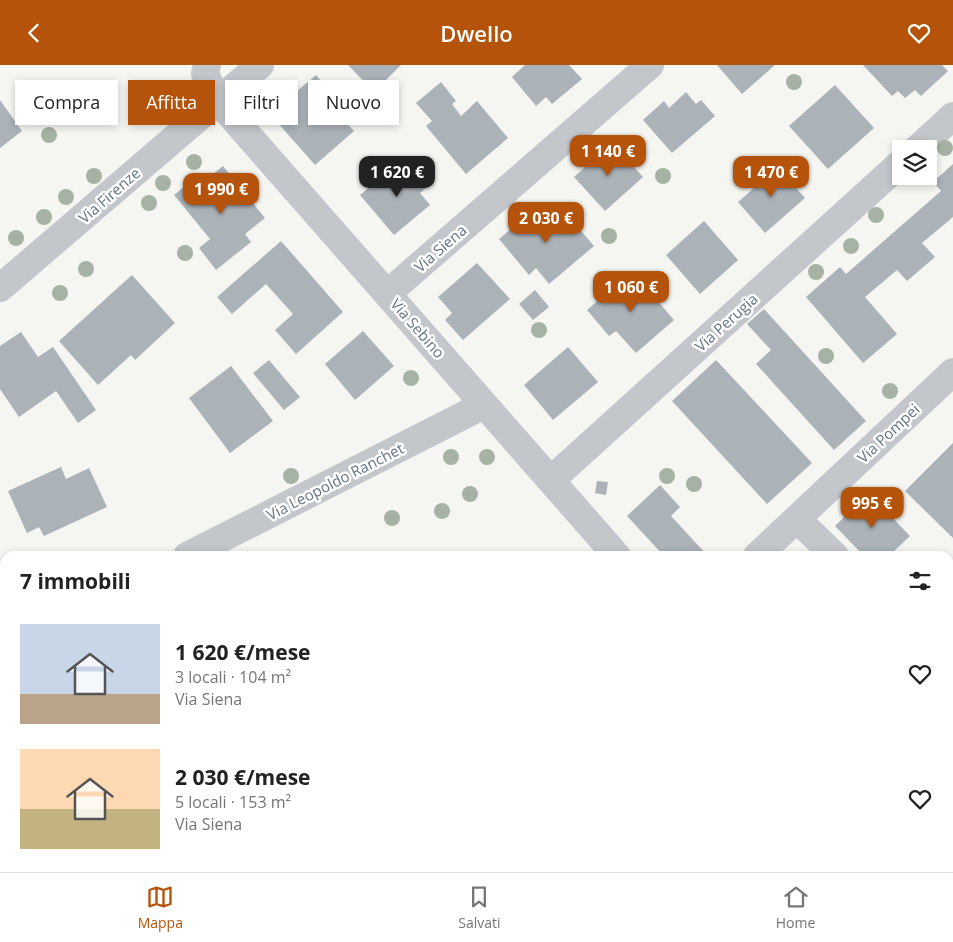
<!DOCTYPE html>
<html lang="it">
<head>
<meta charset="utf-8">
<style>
	:root { --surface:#fff; --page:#f2f2f2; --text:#222; --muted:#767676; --line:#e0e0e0; --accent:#b45309 }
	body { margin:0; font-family:"Open Sans",sans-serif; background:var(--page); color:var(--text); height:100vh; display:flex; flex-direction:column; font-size:19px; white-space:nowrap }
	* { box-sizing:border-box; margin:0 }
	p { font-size:16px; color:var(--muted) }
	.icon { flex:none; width:28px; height:28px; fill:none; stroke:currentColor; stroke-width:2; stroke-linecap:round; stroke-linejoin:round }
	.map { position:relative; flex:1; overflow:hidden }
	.panel { position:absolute; left:0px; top:486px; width:954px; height:321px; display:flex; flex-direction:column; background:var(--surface); border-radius:15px 15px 0 0; box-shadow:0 2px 8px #0003 }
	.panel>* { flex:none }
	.banner { position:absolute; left:15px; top:15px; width:500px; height:45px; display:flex; gap:10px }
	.buttons { position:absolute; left:892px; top:75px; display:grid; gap:10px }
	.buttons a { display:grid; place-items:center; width:45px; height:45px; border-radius:0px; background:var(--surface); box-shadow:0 2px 8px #0003; font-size:25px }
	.price { position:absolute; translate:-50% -42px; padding:0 11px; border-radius:10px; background:var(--accent); color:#fff; font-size:16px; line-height:32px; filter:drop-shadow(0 1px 2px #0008) }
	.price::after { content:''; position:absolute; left:50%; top:30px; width:15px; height:11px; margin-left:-8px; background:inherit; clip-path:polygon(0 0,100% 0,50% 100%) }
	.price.selected { background:#222; color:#fff }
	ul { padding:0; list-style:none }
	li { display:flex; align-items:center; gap:15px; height:125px; padding:0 20px }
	li span { display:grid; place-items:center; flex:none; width:140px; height:100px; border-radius:0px; color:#555 }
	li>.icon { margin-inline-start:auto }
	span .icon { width:60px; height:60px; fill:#fffc; stroke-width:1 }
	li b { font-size:21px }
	h2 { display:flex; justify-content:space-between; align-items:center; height:60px; padding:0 20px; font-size:21px }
	.tag { padding:0 18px; border-radius:0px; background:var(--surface); box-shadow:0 2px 8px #0003; font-size:18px; line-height:45px }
	.tag.selected { background:var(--accent); color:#fff }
	header { display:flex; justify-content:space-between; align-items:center; height:65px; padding:0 20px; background:var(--accent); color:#fff; font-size:22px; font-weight:600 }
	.tab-bar { display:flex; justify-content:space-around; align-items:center; height:70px; border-top:1px solid var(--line); background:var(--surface); font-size:14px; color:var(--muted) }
	.tab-bar a { display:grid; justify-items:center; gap:2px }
	.tab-bar .selected { color:var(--accent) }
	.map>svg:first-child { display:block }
	.building { fill:#abb2b8 }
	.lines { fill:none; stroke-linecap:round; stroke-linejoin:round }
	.street { stroke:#c3c6ca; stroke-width:28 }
	.tree { fill:#a6b2a3 }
	.labels { text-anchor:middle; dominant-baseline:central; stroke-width:5; stroke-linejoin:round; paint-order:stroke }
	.street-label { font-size:15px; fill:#647384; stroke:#fff }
</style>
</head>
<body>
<header><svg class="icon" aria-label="back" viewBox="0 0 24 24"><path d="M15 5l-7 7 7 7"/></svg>Dwello<svg class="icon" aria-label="heart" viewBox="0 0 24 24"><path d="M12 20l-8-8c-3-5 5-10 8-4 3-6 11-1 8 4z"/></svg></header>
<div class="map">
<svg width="953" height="807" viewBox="0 0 953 807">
	<rect width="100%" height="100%" fill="#f5f6f2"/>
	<path class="building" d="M 348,0 L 401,0 L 374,27 Z
		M 525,0 L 569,0 L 582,14 L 552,39 L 546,32 L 536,41 L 512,12 Z
		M 717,0 L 775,0 L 742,29 Z
		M 863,0 L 942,0 L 948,6 L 921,31 L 915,25 L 905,33 L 898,26 L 892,31 Z
		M 316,10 L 334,31 L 328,37 L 354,66 L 315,100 L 270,49 Z
		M 441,17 L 456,36 L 452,39 L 461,51 L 477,36 L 508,73 L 466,109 L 426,61 L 432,56 L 416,38 Z
		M 835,20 L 874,63 L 828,104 L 789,61 Z
		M 686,27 L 696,39 L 701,35 L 715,51 L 672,88 L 643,55 L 664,36 L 669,43 Z
		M 0,35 L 22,66 L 0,83 Z
		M 612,78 L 643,112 L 605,146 L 574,112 Z
		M 403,95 L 426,123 L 420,128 L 430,140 L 394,170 L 360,130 Z
		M 773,97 L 805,133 L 765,168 L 738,137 L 754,123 L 749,118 Z
		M 953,99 L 953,152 L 922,178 L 935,192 L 907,216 L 897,205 L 865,232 L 897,269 L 863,298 L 806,232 L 840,202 L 846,209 L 941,126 L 933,117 Z
		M 223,101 L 265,153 L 245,169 L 251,177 L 216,205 L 199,183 L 210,174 L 174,130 L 193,114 L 198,121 Z
		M 542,138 L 562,162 L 571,154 L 594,181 L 549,219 L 536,203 L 529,210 L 499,174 Z
		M 704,156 L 738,195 L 700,229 L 666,190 Z
		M 281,176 L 343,247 L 296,289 L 275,265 L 293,249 L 266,219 L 232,249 L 217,232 Z
		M 477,198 L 510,234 L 463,275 L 445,255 L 452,248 L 438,232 Z
		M 632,206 L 674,255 L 636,288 L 616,266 L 609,271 L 587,245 Z
		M 132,210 L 175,258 L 135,295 L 131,290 L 98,320 L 59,276 Z
		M 535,225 L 549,242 L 533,255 L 519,239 Z
		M 764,244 L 866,356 L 834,385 L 756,299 L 771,285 L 747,259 Z
		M 363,266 L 394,301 L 355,335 L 325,299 Z
		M 21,267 L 38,292 L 53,282 L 96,345 L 78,358 L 56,326 L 19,352 L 0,324 L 0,281 Z
		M 568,282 L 598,317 L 553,355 L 524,320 Z
		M 269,295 L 300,332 L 284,345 L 253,308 Z
		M 716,295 L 812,398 L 767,439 L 672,336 Z
		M 231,301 L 273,356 L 230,388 L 189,333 Z
		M 953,378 L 953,473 L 905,426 Z
		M 61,402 L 66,414 L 89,403 L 107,442 L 44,471 L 39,462 L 27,468 L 8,426 Z
		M 597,416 L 608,417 L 606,430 L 595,428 Z
		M 660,420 L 680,442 L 671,451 L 707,490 L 706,491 L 664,491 L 627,451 Z
		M 869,428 L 910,471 L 889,491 L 864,491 L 835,461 Z
		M 949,507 L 953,511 L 953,547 L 949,551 Z
		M 953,749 L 953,807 L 948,807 L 944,802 L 949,802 L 949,753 Z
		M 120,802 L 195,802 L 198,807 L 113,807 Z"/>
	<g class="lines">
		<path class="street" d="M 207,0 L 205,9 L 218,36 L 617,491
			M 917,84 L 953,51
			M 0,223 L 260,0
			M 388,228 L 650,0
			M 551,415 L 901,98
			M 797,454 L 835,491
			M 187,491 L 484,340
			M 757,491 L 953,307
			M 0,576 L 5,576
			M 949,603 L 953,607
			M 864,802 L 868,807"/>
	</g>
	<g class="tree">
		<circle cx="794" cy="17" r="8"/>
		<circle cx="49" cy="70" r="8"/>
		<circle cx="945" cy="83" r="8"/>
		<circle cx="194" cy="97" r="8"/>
		<circle cx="94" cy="111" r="8"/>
		<circle cx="663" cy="111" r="8"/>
		<circle cx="163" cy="118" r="8"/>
		<circle cx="66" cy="132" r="8"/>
		<circle cx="149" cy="138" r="8"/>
		<circle cx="876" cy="150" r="8"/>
		<circle cx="44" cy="152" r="8"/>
		<circle cx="609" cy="171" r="8"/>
		<circle cx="16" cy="173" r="8"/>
		<circle cx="851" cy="181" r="8"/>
		<circle cx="185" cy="188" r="8"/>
		<circle cx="86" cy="204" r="8"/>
		<circle cx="816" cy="207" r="8"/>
		<circle cx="60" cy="228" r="8"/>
		<circle cx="539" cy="265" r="8"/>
		<circle cx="826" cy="291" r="8"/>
		<circle cx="411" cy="313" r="8"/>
		<circle cx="890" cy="326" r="8"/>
		<circle cx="451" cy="392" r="8"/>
		<circle cx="487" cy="392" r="8"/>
		<circle cx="291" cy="411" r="8"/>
		<circle cx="667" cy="411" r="8"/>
		<circle cx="694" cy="419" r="8"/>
		<circle cx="470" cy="429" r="8"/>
		<circle cx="442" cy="446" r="8"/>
		<circle cx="392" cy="453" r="8"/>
	</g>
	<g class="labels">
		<g class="street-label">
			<text transform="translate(109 130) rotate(-41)">Via Firenze</text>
			<text transform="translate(440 183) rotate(-41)">Via Siena</text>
			<text transform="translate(726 257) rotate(-42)">Via Perugia</text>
			<text transform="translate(418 263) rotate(49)">Via Sebino</text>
			<text transform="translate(888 368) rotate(-43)">Via Pompei</text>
			<text transform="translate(335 416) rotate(-27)">Via Leopoldo Ranchet</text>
		</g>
	</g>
</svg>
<div class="buttons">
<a><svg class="icon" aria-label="layers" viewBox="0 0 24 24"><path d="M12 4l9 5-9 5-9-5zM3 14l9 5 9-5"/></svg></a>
</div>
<b class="price" style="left:608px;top:112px">1 140 €</b>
<b class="price selected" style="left:397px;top:133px">1 620 €</b>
<b class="price" style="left:771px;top:133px">1 470 €</b>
<b class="price" style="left:221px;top:150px">1 990 €</b>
<b class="price" style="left:546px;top:179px">2 030 €</b>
<b class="price" style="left:631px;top:248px">1 060 €</b>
<b class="price" style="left:872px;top:464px">995 €</b>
<div class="banner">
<a class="tag">Compra</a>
<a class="tag selected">Affitta</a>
<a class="tag">Filtri</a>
<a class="tag">Nuovo</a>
</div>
<section class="panel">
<h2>7 immobili<svg class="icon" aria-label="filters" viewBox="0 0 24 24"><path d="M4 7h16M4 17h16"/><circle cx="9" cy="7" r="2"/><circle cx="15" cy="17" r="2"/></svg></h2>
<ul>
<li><span style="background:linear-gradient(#c9d6e8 70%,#b9a48a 0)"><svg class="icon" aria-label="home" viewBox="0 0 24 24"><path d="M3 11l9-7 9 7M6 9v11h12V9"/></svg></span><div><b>1 620 €/mese</b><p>3 locali · 104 m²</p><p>Via Siena</p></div><svg class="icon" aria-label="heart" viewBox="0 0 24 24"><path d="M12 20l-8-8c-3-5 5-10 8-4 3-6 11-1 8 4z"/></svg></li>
<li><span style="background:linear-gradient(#ffd9b3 60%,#c2b280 0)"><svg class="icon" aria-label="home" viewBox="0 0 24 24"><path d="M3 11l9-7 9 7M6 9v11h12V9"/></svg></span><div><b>2 030 €/mese</b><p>5 locali · 153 m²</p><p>Via Siena</p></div><svg class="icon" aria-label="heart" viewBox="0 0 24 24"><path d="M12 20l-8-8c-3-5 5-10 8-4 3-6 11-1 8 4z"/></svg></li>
</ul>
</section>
</div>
<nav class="tab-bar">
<a class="selected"><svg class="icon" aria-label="map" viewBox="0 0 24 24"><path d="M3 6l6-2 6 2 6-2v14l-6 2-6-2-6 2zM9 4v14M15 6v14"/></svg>Mappa</a>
<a><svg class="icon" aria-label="saved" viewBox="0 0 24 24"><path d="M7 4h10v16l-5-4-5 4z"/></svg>Salvati</a>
<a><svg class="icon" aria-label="home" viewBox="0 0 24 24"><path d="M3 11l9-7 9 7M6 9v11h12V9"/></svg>Home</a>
</nav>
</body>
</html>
